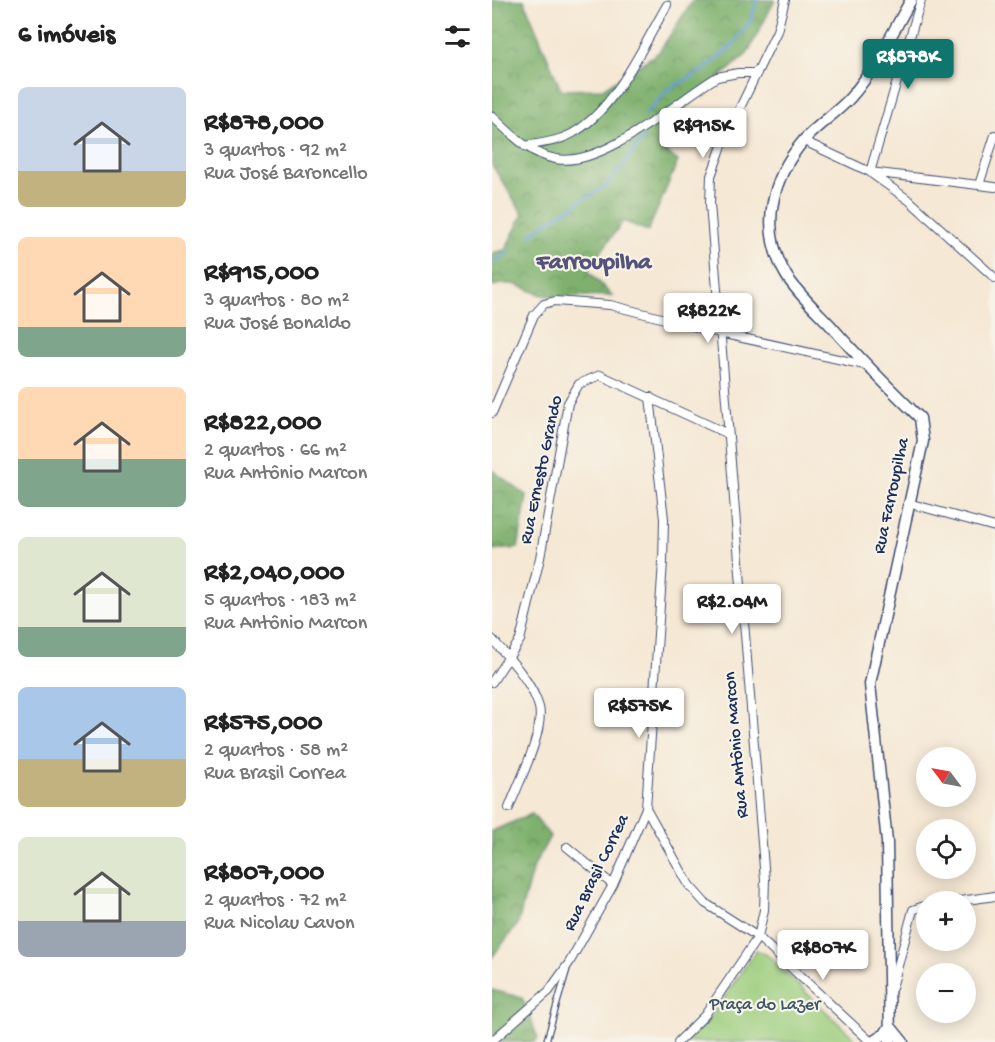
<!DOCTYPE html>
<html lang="pt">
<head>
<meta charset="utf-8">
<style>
	:root { --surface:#fff; --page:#f2f2f2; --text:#222; --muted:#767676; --accent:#0f766e }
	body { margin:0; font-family:"Gochi Hand",sans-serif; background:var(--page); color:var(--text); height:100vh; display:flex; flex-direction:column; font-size:22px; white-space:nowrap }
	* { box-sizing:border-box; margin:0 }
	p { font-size:20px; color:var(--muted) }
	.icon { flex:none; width:33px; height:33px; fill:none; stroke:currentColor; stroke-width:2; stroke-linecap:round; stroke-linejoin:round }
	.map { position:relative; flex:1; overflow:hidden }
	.sheet { display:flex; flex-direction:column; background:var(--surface); width:492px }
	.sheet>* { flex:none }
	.needle { width:39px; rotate:302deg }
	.fabs { position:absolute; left:424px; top:747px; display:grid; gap:12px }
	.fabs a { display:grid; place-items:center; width:60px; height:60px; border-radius:50%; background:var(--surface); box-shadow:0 3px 15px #0003; font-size:30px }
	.price { position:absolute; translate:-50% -51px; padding:0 14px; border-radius:6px; background:#fff; color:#222; font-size:20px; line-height:39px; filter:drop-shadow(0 2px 3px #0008) }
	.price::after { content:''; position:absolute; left:50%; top:36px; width:18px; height:14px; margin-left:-9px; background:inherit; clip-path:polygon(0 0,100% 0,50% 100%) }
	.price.active { background:var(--accent); color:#fff }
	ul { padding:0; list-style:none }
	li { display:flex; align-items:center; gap:18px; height:150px; padding:0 18px }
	li span { display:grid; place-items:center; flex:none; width:168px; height:120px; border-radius:9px; color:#555 }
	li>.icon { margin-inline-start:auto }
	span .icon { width:72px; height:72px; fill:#fffc; stroke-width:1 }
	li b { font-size:26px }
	h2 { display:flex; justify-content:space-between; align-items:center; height:72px; padding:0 18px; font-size:26px }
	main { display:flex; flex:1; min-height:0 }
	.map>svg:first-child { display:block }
	.forest { fill:url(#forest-crowns); stroke:#4c7066; stroke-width:1.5 }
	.park { fill:#9dce7e; stroke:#5c7e6e; stroke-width:1.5 }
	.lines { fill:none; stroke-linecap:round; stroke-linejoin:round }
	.stream { stroke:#6c9fd7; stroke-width:3 }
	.service-casing { stroke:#3c4b70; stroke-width:7 }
	.minor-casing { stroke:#3c4b70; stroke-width:10 }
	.tertiary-casing { stroke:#3c4b70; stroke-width:13 }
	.service { stroke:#fff; stroke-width:4.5 }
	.minor { stroke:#fff; stroke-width:8 }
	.tertiary { stroke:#fff; stroke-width:10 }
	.labels { text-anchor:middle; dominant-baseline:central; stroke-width:4.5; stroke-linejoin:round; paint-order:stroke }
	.street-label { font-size:18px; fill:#1b2f5e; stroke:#f7f3e8 }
	.park-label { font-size:18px; fill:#3c5766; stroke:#f7f3e8 }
	.district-label { font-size:24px; font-weight:bold; fill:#56537b; stroke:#f7f3e8 }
</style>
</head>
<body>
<main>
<section class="sheet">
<h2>6 imóveis<svg class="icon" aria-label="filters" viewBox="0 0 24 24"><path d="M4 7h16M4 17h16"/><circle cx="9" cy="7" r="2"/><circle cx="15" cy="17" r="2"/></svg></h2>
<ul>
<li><span style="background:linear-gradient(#c9d6e8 70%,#c2b280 0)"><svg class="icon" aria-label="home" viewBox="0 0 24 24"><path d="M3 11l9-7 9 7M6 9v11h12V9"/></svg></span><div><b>R$878,000</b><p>3 quartos · 92 m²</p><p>Rua José Baroncello</p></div></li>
<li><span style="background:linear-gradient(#ffd9b3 75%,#7fa58c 0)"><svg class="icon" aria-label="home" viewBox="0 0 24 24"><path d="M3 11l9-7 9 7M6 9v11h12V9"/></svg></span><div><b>R$915,000</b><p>3 quartos · 80 m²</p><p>Rua José Bonaldo</p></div></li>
<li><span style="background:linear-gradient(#ffd9b3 60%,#7fa58c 0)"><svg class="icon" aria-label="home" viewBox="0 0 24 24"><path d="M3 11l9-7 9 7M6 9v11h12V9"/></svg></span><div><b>R$822,000</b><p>2 quartos · 66 m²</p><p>Rua Antônio Marcon</p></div></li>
<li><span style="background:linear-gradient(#dfe7d0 75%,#7fa58c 0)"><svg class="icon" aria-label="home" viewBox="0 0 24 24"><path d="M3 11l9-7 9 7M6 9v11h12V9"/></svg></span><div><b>R$2,040,000</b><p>5 quartos · 183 m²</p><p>Rua Antônio Marcon</p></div></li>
<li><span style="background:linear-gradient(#a9c7e8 60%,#c2b280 0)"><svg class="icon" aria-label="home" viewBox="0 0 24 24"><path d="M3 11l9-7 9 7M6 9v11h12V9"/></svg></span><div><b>R$575,000</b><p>2 quartos · 58 m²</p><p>Rua Brasil Correa</p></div></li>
<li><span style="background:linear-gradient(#dfe7d0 70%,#9aa5b1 0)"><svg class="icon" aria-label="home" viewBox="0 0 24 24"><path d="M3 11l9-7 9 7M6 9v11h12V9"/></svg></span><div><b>R$807,000</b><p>2 quartos · 72 m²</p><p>Rua Nicolau Cavon</p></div></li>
</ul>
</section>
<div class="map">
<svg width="503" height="1042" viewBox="0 0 503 1042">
	<defs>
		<pattern id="forest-crowns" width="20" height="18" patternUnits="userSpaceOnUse" patternTransform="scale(1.5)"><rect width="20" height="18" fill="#7eb16d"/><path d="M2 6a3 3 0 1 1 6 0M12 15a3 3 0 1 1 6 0" fill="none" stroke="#66905d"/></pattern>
	</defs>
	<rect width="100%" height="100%" fill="#f7f3e8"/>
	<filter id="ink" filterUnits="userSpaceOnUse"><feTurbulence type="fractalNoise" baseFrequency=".0167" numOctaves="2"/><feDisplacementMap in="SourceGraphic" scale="12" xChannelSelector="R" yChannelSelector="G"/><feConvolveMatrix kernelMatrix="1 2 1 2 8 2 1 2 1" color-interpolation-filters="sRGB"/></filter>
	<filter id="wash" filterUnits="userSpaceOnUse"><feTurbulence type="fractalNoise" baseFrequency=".008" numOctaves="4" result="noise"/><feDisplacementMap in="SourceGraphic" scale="24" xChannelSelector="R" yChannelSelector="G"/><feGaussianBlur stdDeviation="1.35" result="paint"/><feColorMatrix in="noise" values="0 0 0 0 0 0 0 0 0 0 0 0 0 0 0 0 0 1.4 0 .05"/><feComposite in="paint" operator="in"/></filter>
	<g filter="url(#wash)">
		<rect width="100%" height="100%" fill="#f5e8d4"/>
		<path class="forest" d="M 0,0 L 32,0 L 69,90 L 111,89 L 167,52 L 201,0 L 283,0 L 255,54 L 175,124 L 165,145 L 186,161 L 156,231 L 131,221 L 96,270 L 120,296 C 99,294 79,298 58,296 C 32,294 32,278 0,286 L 0,253 L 13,250 L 31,214 L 0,165 Z
			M 0,470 L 35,496 L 26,548 L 0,550 Z
			M 40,814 L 58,836 L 40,870 L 26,924 L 0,957 L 0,831 Z
			M 0,990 L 30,998 L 46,1038 L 43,1042 L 0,1042 Z"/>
		<path class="park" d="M 264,950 L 274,954 L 366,1042 L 194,1042 L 217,1020 Z"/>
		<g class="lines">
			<path class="stream" d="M 153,114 L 178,88 L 212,70 L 240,46 L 259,20 L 265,0
				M 39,235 L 55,222 L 115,185 L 152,138
				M 0,262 L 19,251"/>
		</g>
	</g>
	<g filter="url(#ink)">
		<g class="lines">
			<g class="service-casing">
				<path id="service" d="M 54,1042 L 75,970"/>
			</g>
			<g class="minor-casing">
				<path id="minor" d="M 0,116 C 18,133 38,155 64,159 C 111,168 185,101 225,77 L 246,73 L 265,73
					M 312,141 L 378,172 L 503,187
					M 33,146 C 51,143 70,141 86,130 C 125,105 152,44 175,5
					M 378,172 L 429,0
					M 380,174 L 418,201 L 503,278
					M 487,185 L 503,135
					M 0,413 L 42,315 L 52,304 L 63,301 L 118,305 L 228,333 L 373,365
					M 416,503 L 503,527
					M 0,639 C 17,658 40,682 47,707 C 53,731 26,784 17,808
					M 0,682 L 28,640 L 48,558 L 76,403 L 87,384 L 108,375 L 236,434
					M 154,808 L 197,885 L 213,903 L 266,937 L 379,1042
					M 75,847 L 121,885
					M 461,902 L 503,896
					M 400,988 L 421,910 L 435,905
					M 0,1041 L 57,991 L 77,963 L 121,885 L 154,808 L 171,562 L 172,519 L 158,397
					M 186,1042 L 213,1015 L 266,937 L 272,910 L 273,880 L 218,204 L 219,176 L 231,143 L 285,31 L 293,0"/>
			</g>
			<g class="tertiary-casing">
				<path id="tertiary" d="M 398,1026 L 411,1042
					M 380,1042 L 393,1034 L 398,1026
					M 398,1042 L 395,842 L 378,684 L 431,441 L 428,418 C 397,388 367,358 339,326 C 324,310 305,293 294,275 C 267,229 279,179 312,140 C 326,124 345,113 359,97 C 384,68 400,33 419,0"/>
			</g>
			<use href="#service" class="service"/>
			<use href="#minor" class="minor"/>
			<use href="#tertiary" class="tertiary"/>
		</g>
	</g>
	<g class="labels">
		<g class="street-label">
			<text transform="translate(50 470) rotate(-78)">Rua Ernesto Grando</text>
			<text transform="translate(400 496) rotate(-78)">Rua Farroupilha</text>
			<text transform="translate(245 745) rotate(-95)">Rua Antônio Marcon</text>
			<text transform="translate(105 873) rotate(-64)">Rua Brasil Correa</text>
		</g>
		<g class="park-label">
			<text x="273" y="1005">Praça do Lazer</text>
		</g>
		<g class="district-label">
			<text x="102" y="263">Farroupilha</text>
		</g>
	</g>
</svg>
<div class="fabs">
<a><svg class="needle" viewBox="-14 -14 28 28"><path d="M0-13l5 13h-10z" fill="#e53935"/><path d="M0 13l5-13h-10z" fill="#767676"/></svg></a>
<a><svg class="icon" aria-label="locate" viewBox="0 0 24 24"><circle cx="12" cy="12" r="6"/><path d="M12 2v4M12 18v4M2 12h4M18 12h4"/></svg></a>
<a>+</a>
<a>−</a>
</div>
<b class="price active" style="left:416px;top:90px">R$878K</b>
<b class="price" style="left:211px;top:159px">R$915K</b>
<b class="price" style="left:216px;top:344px">R$822K</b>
<b class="price" style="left:240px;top:635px">R$2.04M</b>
<b class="price" style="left:147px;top:739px">R$575K</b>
<b class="price" style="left:331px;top:981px">R$807K</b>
</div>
</main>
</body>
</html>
